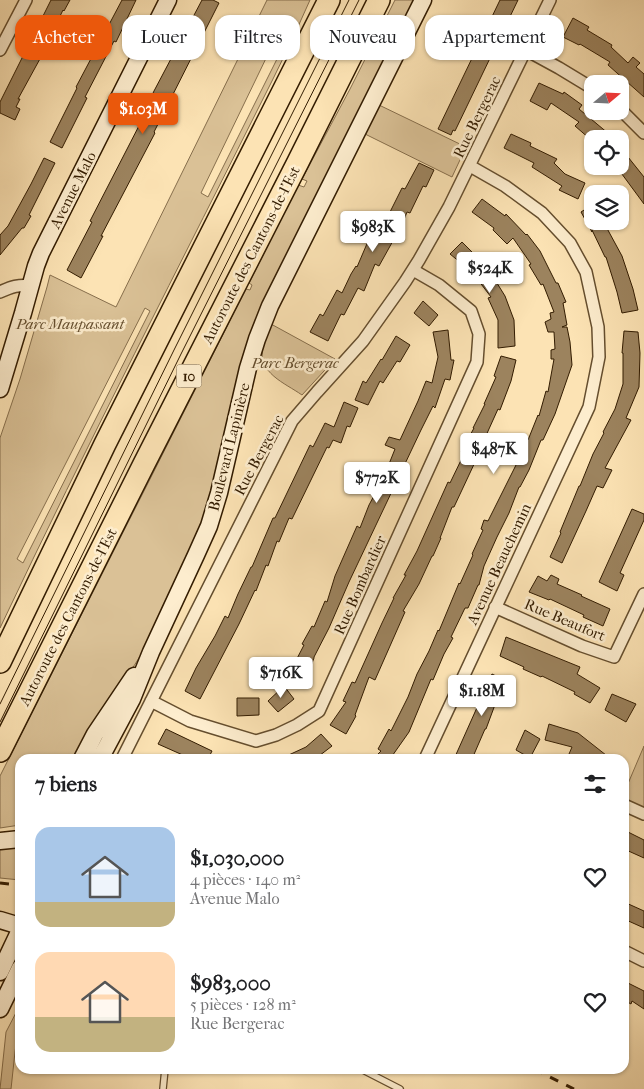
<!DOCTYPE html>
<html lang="fr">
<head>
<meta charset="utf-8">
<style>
	:root { --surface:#fff; --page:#f6f6f6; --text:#202124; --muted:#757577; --accent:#ea580c }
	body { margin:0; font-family:"IM FELL French Canon",serif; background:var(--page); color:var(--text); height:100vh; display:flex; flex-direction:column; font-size:19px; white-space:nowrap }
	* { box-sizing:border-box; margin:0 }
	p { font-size:16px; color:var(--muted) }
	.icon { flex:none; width:28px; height:28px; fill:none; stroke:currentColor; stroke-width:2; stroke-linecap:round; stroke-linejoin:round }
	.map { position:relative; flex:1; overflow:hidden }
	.details { position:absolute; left:15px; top:754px; width:614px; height:320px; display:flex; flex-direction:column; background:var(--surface); border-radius:15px; box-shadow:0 1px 4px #0004 }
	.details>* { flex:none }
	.banner { position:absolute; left:15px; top:15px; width:615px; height:45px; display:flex; gap:10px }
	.needle { width:32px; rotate:71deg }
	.buttons { position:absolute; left:584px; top:75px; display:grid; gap:10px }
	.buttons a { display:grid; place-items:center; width:45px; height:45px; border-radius:10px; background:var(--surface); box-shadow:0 1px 4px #0004; font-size:25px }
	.price { position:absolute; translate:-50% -42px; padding:0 11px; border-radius:5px; background:#fff; color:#222; font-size:16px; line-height:32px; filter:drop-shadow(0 1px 2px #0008) }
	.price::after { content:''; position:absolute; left:50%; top:30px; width:15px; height:11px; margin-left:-8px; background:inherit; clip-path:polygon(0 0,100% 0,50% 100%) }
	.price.on { background:var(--accent); color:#fff }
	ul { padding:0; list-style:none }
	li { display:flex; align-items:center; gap:15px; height:125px; padding:0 20px }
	li span { display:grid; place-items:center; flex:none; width:140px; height:100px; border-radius:15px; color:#555 }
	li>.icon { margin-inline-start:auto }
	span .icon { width:60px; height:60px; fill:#fffc; stroke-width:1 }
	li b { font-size:21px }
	h2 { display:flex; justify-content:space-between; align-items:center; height:60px; padding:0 20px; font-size:21px }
	.tag { padding:0 18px; border-radius:15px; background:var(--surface); box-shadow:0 1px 4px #0004; font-size:18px; line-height:45px }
	.tag.on { background:var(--accent); color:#fff }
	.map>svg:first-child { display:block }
	.green { fill:#dac196; stroke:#866e4c; fill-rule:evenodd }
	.building { fill:#9c835e; stroke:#331c01 }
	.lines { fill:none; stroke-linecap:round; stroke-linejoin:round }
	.lane-casing { stroke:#654e2e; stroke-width:8 }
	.street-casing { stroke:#654e2e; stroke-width:14 }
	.secondary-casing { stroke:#331c01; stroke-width:19 }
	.highway-casing { stroke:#331c01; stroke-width:24 }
	.lane { stroke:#fdedce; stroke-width:5.5 }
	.street { stroke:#fdedce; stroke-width:11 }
	.secondary { stroke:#fdedce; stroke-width:16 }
	.highway { stroke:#fce3b4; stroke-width:21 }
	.tram { stroke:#331c01; stroke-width:1 }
	.rail { stroke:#331c01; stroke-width:3; stroke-dasharray:9 9; stroke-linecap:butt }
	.labels { text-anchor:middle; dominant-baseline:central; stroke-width:5; stroke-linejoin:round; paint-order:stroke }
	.shield { fill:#fdedce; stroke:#705b3e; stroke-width:1 }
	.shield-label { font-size:14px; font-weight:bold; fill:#331c01 }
	.street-label { font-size:15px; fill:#331c01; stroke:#fdedce }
	.park-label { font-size:15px; font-style:italic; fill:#654e2e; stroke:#fdedce }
</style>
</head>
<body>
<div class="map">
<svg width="644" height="1089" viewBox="0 0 644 1089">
	<rect width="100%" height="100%" fill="#fce3b4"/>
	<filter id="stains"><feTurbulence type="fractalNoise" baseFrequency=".004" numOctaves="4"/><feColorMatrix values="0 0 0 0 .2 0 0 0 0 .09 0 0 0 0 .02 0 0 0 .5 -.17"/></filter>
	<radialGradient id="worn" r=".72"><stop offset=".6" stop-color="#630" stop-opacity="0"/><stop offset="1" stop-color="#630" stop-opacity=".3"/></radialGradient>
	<path class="green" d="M 267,0 L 310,0 L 292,40 L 272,81 C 181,263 87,444 0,628 L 0,438 L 20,379 L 47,287 L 50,275 L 116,307 ZM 285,19 L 294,25 L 208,197 L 201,193 ZM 145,308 L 150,311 L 23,563 L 17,559 Z
		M 395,0 L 414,0 L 267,293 L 261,308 L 218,469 L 201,525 L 144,650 L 75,759 L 20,759 L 20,825 L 0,828 L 0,776 L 246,289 L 250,290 L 252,285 L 249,283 L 298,185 L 304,187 L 307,181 L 302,179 L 350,89 Z
		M 379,105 L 466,147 L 452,177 L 365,134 Z
		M 271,324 L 335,359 L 302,395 C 285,383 257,373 263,347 C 264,339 268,332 271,324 Z
		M 644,746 L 644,812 L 624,802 L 624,793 Z
		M 20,847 L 20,880 L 0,878 L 0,848 Z
		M 20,1005 L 20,1016 L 15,1052 L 11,1089 L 0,1089 L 6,1032 Z"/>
	<path class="building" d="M 51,0 L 70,0 L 64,11 L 63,10 L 46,45 L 47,46 L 18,99 L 20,99 L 16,107 L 20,109 L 15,120 L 0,113 L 0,102 Z
		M 122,0 L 136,0 L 116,42 L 114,41 L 85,97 L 87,98 L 62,148 L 50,142 L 77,88 L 76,87 Z
		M 202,0 L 213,0 L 219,3 L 154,132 L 155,133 L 101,236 L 103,236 L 81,278 L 67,270 L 92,222 L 90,221 L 143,118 L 142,117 L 154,91 Z
		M 500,0 L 518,0 L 455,131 L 453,130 L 451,135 L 438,129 Z
		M 573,18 L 589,27 L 587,30 L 612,45 L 611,47 L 628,63 L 633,57 L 640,63 L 636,67 L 644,74 L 644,97 L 608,65 L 610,62 L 580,44 L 579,45 L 563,37 Z
		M 539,83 L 563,94 L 564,92 L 582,105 L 579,109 L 615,139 L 590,139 L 575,126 L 579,122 L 551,103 L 547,110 L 530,101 Z
		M 511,134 L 531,143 L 530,146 L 557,159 L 554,163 L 565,174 L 585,183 L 578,199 L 559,190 L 562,186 L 532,167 L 534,163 L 504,148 Z
		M 620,147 L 644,177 L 644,204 L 616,166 L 620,166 Z
		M 44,158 L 55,163 L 29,215 L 31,216 L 24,228 L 22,228 L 0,255 L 0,235 L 8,226 L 19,206 L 31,184 Z
		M 419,163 L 434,170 L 426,187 L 423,186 L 410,213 L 407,212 L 396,240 L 394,239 L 379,266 L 375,264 L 364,291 L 358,288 L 344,315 L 341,314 L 328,341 L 310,332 L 320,314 L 323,316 L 337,290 L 342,293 L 351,274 L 356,266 L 357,267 L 369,239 L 377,243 L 391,210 L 402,188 L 405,189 Z
		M 482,199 L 505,216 L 506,214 L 526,235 L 527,234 L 540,251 L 556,283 L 558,283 L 566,302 L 563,303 L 567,325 L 562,327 L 567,327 L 570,342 L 572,365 L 555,414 L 543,440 L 541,440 L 529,470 L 520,487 L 519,487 L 509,513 L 497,537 L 484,566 L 479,585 L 478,585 L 468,608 L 465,608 L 451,637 L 453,638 L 444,654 L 433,680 L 431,679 L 409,732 L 390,759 L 373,759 L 381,751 L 378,749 L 389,729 L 391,731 L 408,697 L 417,674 L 429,651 L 438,630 L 439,631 L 459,583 L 460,584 L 473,555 L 472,554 L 483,530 L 481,529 L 484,520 L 488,521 L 519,459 L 526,439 L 528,440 L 538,415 L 539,416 L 546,391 L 548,392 L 554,359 L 551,359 L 551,350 L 555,349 L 554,332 L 548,332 L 545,322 L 551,319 L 550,313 L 554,312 L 543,284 L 541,285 L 529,265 L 531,264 L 513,238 L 507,244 L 493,230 L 494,228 L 472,212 Z
		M 592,205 L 592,221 L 603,221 L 622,256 L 633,289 L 638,310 L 622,313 L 617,292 L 606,257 L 605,257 L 592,230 L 592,232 L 581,212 Z
		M 462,242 L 487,267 L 505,296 L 514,320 L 515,346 L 498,348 L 498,320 L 488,298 L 491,297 L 472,272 L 450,254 Z
		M 423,301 L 438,315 L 429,326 L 414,313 Z
		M 448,330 L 451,360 L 454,360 L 450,380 L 445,379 L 435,408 L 433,406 L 421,430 L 349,582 L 329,628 L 314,657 L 314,658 L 306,679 L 290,672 L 304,645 L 302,644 L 312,626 L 314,627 L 325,601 L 327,602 L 335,576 L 357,526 L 360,528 L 369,505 L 383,479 L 395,449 L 385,445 L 389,437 L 400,440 L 418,401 L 426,381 L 432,383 L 438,357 L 433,332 Z
		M 624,331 L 638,332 L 640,353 L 639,387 L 626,418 L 631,420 L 605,468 L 612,470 L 603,488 L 597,486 L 586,511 L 562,563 L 550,557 L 561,533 L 560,532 L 579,486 L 580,486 L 593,454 L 604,433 L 603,432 L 615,409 L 623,384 L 623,353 L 622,353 Z
		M 396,336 L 410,345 L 400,362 L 397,361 L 383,383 L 380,381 L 368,405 L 355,400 L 363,381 L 366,383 L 381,359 L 382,360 Z
		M 501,356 L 516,360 L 511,381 L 500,410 L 498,409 L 484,440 L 486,441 L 477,460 L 476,460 L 454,507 L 452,507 L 440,538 L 441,538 L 433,556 L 432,556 L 419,584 L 403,611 L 405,612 L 375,680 L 369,677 L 355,715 L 356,716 L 346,734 L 330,725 L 346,702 L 343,701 L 352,682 L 355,683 L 382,623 L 394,598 L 393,598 L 406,575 L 404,575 L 417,551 L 448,482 L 450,483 L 464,454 L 461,452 L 474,428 L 473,428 L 485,404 L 484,404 L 496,377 L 494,376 Z
		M 344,402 L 358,408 L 350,427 L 347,426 L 341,443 L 333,440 L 329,448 L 327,447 L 292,519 L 289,518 L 279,542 L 277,541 L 268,566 L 266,565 L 256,591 L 255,590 L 239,624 L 200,699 L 185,691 L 196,668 L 215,636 L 225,616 L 228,618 L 238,594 L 251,567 L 252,567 L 273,518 L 275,518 L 310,445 L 313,447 L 325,423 L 334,427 Z
		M 632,509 L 644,514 L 644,520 L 620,573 L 624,575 L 617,591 L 599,582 Z
		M 551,575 L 559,579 L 557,584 L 582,595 L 581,596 L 610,609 L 603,626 L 583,617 L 584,615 L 550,599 L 549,600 L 529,592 L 538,576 L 547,581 Z
		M 506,637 L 580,667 L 577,674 L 600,688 L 590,703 L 574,694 L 575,692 L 542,676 L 541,677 L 523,669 L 524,667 L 500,656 Z
		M 492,674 L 512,684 L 499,704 L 496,702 L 486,729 L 485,729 L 472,759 L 454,759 Z
		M 284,686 L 294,699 L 278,712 L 268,701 Z
		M 612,694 L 636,704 L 626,722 L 605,710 Z
		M 237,698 L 259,698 L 259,715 L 237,716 Z
		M 549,724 L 578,733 L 611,759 L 580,759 L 569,754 L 572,747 L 545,740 Z
		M 166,729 L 212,751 L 208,759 L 190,759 L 184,757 L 185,756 L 158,744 Z
		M 525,730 L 540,739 L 530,758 L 516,750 Z
		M 321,734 L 332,746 L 315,759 L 280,759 L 306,747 Z
		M 624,830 L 644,840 L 644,858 L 624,849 Z
		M 624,902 L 644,911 L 644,928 L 624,919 Z
		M 624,981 L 644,991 L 644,1009 L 632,1001 L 631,1004 L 624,1000 Z"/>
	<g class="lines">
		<g class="lane-casing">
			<path id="lane" d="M 361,1069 L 400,1089
				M 163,1089 L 165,1069"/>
		</g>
		<g class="street-casing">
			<path id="street" d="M 0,50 L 26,0
				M 526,50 L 559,68 L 592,88
				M 620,109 L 644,133
				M 0,292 C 11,287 19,284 31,286
				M 495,607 L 582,646 L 614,657 L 644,594
				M 151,701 L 190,721 L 256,741 L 276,735 L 297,725 L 319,711 L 477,362 L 479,334 L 471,311 L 439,285 L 413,270
				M 122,759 L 292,421 L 317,392 L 363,341 L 405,282 L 419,260 L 449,207 L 550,0
				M 425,759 L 589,407 L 599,357 L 598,327 L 586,272 L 570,243 L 542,213 L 505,186 L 470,166
				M 624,805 L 644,814
				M 624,951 L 644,961"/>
		</g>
		<g class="secondary-casing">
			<path id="secondary" d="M 0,389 L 23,313 L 36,266 L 41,253 L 168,0
				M 82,759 L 95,734 L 134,676
				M 100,759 L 132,699 L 151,652 L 196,555 L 209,526 L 219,493 L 248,368 L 257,339 L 270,306 L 423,0
				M 0,841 L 20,839
				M 0,920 L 20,926
				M 0,972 L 20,930
				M 0,1009 L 20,968"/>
		</g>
		<g class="highway-casing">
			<path id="highway" d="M 0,662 L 105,444 L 329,0
				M 0,751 L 144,464 L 298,162 L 379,0"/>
		</g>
		<use href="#lane" class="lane"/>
		<use href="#street" class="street"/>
		<use href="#secondary" class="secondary"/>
		<use href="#highway" class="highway"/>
		<path class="tram" d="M 0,704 L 174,350 L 349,0
			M 0,722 L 181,354 L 359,0"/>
		<path class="rail" d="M 0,883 L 20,885
			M 534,1069 L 574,1089"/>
	</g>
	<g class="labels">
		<rect class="shield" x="176.5" y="364.5" width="25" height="23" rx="4"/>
		<g class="shield-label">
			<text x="189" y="376">10</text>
		</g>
		<g class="street-label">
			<text transform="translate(477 117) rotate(-64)">Rue Bergerac</text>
			<text transform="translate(73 190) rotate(-63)">Avenue Malo</text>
			<text transform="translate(251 255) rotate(-63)">Autoroute des Cantons-de-l'Est</text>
			<text transform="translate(229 447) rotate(-76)">Boulevard Lapinière</text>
			<text transform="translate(259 455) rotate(-62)">Rue Bergerac</text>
			<text transform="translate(499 564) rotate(-65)">Avenue Beauchemin</text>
			<text transform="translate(360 585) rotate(-66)">Rue Bombardier</text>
			<text transform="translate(68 617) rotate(-63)">Autoroute des Cantons-de-l'Est</text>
			<text transform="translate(565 620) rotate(23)">Rue Beaufort</text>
		</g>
		<g class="park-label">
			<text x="70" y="324">Parc Maupassant</text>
			<text x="295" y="363">Parc Bergerac</text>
		</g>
	</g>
	<rect width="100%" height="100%" filter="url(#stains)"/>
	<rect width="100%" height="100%" fill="url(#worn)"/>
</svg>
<div class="buttons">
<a><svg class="needle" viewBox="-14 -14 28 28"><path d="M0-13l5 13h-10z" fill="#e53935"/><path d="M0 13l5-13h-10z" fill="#757577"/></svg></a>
<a><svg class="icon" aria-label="locate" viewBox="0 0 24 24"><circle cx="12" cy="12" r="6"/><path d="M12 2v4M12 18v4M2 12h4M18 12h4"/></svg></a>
<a><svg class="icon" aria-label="layers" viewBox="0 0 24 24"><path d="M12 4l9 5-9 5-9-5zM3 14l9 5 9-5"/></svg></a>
</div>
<b class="price on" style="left:143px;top:135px">$1.03M</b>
<b class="price" style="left:373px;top:253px">$983K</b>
<b class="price" style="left:490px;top:294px">$524K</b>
<b class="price" style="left:494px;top:475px">$487K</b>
<b class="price" style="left:377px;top:504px">$772K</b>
<b class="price" style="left:281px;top:699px">$716K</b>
<b class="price" style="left:482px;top:717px">$1.18M</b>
<div class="banner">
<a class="tag on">Acheter</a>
<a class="tag">Louer</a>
<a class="tag">Filtres</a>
<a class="tag">Nouveau</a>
<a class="tag">Appartement</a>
</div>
<section class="details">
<h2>7 biens<svg class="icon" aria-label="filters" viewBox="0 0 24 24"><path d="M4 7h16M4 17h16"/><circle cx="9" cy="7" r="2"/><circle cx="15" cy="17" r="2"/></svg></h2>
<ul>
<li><span style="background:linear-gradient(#a9c7e8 75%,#c2b280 0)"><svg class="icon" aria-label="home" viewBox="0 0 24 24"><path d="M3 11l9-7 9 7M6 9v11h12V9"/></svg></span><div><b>$1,030,000</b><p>4 pièces · 140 m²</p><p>Avenue Malo</p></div><svg class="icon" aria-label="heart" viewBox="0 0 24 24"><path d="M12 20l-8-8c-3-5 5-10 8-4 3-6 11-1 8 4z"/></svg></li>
<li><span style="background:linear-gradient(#ffd9b3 65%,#c2b280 0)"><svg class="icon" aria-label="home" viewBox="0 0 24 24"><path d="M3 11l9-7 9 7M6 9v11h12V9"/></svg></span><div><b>$983,000</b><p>5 pièces · 128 m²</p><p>Rue Bergerac</p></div><svg class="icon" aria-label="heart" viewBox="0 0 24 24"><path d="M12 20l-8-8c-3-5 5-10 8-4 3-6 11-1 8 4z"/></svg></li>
</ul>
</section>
</div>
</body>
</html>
